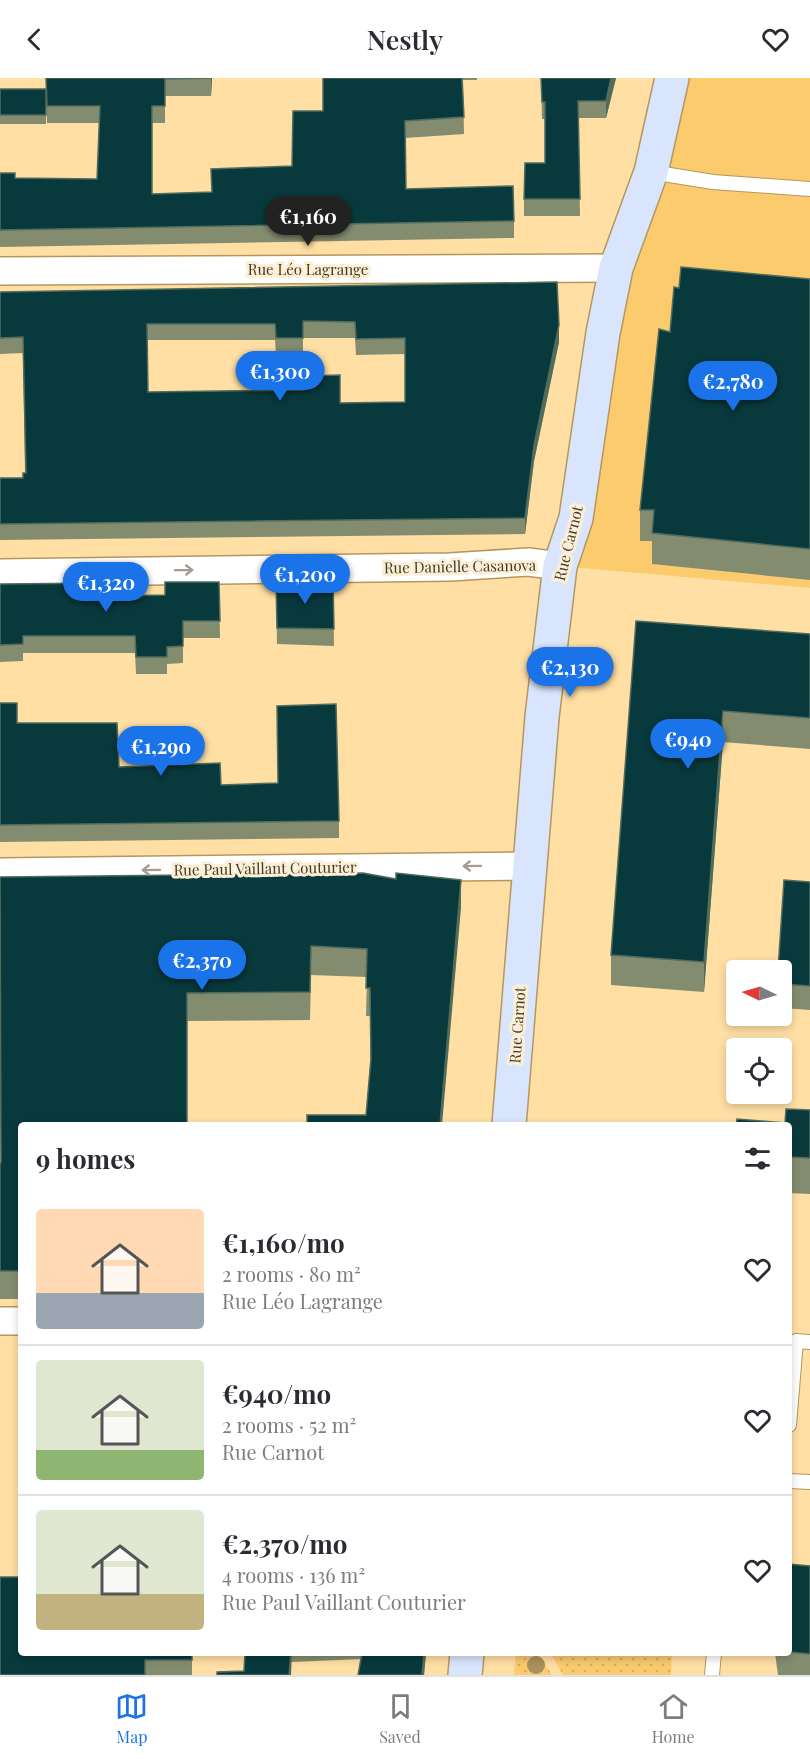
<!DOCTYPE html>
<html lang="en">
<head>
<meta charset="utf-8">
<style>
	:root { --surface:#fff; --page:#f2f2f3; --text:#2b2b33; --muted:#7c7c81; --line:#e1e1e2; --accent:#1a73e8 }
	body { margin:0; font-family:"Playfair Display",serif; background:var(--page); color:var(--text); height:100vh; display:flex; flex-direction:column; font-size:22px; white-space:nowrap }
	* { box-sizing:border-box; margin:0 }
	p { font-size:20px; color:var(--muted) }
	.icon { flex:none; width:33px; height:33px; fill:none; stroke:currentColor; stroke-width:2; stroke-linecap:round; stroke-linejoin:round }
	.map { position:relative; flex:1; overflow:hidden }
	.panel { position:absolute; left:18px; top:1044px; width:774px; height:534px; display:flex; flex-direction:column; background:var(--surface); border-radius:6px; box-shadow:0 3px 9px #0003 }
	.panel>* { flex:none }
	.needle { width:39px; rotate:275deg }
	.tools { position:absolute; left:726px; top:882px; display:grid; gap:12px }
	.tools a { display:grid; place-items:center; width:66px; height:66px; border-radius:6px; background:var(--surface); box-shadow:0 3px 9px #0003; font-size:30px }
	.price { position:absolute; translate:-50% -51px; padding:0 14px; border-radius:21px; background:var(--accent); color:#fff; font-size:20px; line-height:39px; filter:drop-shadow(0 2px 3px #0008) }
	.price::after { content:''; position:absolute; left:50%; top:36px; width:18px; height:14px; margin-left:-9px; background:inherit; clip-path:polygon(0 0,100% 0,50% 100%) }
	.price.selected { background:#222; color:#fff }
	ul { padding:0; list-style:none }
	li { display:flex; align-items:center; gap:18px; height:150px; padding:0 18px }
	li+li { border-top:2px solid var(--line) }
	li span { display:grid; place-items:center; flex:none; width:168px; height:120px; border-radius:6px; color:#555 }
	li>.icon { margin-inline-start:auto }
	span .icon { width:72px; height:72px; fill:#fffc; stroke-width:1 }
	li b { font-size:26px }
	h2 { display:flex; justify-content:space-between; align-items:center; height:72px; padding:0 18px; font-size:26px }
	header { display:flex; justify-content:space-between; align-items:center; height:78px; padding:0 18px; background:var(--surface); font-size:27px; font-weight:600 }
	.menu { display:flex; justify-content:space-around; align-items:center; height:84px; border-top:2px solid var(--line); background:var(--surface); font-size:16px; color:var(--muted) }
	.menu a { display:grid; justify-items:center; gap:3px }
	.menu .selected { color:var(--accent) }
	.map>svg:first-child { display:block }
	.grass { fill:url(#grass-dots) }
	.garden { fill:#fbcb6e }
	.lines { fill:none; stroke-linecap:round; stroke-linejoin:round }
	.lane-casing { stroke:#b5975e; stroke-width:16 }
	.street-casing { stroke:#b5975e; stroke-width:30 }
	.secondary-casing { stroke:#b5975e; stroke-width:36 }
	.lane { stroke:#fff; stroke-width:14 }
	.street { stroke:#fff; stroke-width:27 }
	.secondary { stroke:#d9e5fc; stroke-width:33 }
	.tree { fill:#ab9160 }
	.wall { fill:#848c70; fill-rule:evenodd }
	.shaded-wall { fill:#526c5c }
	.building { fill:#083a3d; stroke:#526c5c; stroke-width:1.5; fill-rule:evenodd }
	.oneway { stroke:#a39c90 }
	.labels { text-anchor:middle; dominant-baseline:central; stroke-width:6; stroke-linejoin:round; paint-order:stroke }
	.street-label { font-size:15px; fill:#473a22; stroke:#fcefd8 }
</style>
</head>
<body>
<header><svg class="icon" aria-label="back" viewBox="0 0 24 24"><path d="M15 5l-7 7 7 7"/></svg>Nestly<svg class="icon" aria-label="heart" viewBox="0 0 24 24"><path d="M12 20l-8-8c-3-5 5-10 8-4 3-6 11-1 8 4z"/></svg></header>
<div class="map">
<svg width="810" height="1597" viewBox="0 0 810 1597">
	<defs>
		<pattern id="grass-dots" width="8" height="8" patternUnits="userSpaceOnUse" patternTransform="scale(1.5)"><rect width="8" height="8" fill="#fbcb6e"/><path d="M2 2h.1M6 6h.1" fill="none" stroke="#d8af5f" stroke-width="1.8" stroke-linecap="round"/></pattern>
	</defs>
	<rect width="100%" height="100%" fill="#ffdfa4"/>
	<path class="grass" d="M 516,1575 L 538,1575 L 552,1597 L 514,1597 Z
		M 550,1575 L 672,1575 L 671,1597 L 563,1597 Z"/>
	<path class="garden" d="M 672,0 L 810,0 L 810,510 L 560,488 Z"/>
	<g class="lines">
		<g class="lane-casing">
			<path id="lane" d="M 651,94 L 713,104 L 810,111
				M 789,1347 L 796,1263 L 810,1264
				M 789,1403 L 810,1404
				M 712,1597 L 714,1575"/>
		</g>
		<g class="street-casing">
			<path id="street" d="M 0,193 L 616,190
				M 0,495 L 450,489 L 528,484 L 560,488
				M 0,794 L 530,788
				M 0,1243 L 21,1243"/>
		</g>
		<g class="secondary-casing">
			<path id="secondary" d="M 509,1047 L 542,639 L 560,488 L 576,440 L 603,255 L 616,190 L 651,94 L 672,0
				M 465,1597 L 467,1575"/>
		</g>
		<use href="#lane" class="lane"/>
		<use href="#street" class="street"/>
		<use href="#secondary" class="secondary"/>
	</g>
	<circle class="tree" cx="536" cy="1587" r="9"/>
	<path class="wall" d="M 46,0 L 222,0 L 212,0 L 211,18 L 165,18 L 165,45 L 152,45 L 152,116 L 212,114 L 211,91 L 292,88 L 323,33 L 323,0 L 477,0 L 477,2 L 463,2 L 464,56 L 405,60 L 406,111 L 514,143 L 514,160 L 0,169 L 0,95 L 15,100 L 97,101 L 99,45 L 47,45 L 46,20 L 46,46 L 0,46 L 0,11 L 46,11 Z
		M 541,0 L 616,0 L 606,40 L 578,40 L 580,138 L 524,138 L 524,121 L 545,85 L 545,41 L 542,41 Z
		M 810,201 L 810,502 L 652,486 L 652,463 L 640,463 L 640,432 L 670,254 L 679,210 Z
		M 557,204 L 559,264 L 534,383 L 525,456 L 0,462 L 0,400 L 23,400 L 25,395 L 23,275 L 0,276 L 0,214 ZM 303,260 L 355,260 L 356,277 L 405,276 L 405,324 L 340,325 L 148,314 L 147,262 L 275,262 L 276,276 L 303,276 Z
		M 276,503 L 333,503 L 334,568 L 277,566 Z
		M 219,504 L 220,560 L 183,560 L 183,585 L 167,586 L 167,596 L 136,596 L 135,575 L 23,575 L 23,583 L 0,584 L 0,506 L 105,518 L 165,517 Z
		M 636,543 L 810,556 L 810,671 L 723,664 L 704,914 L 611,907 L 611,877 Z
		M 0,625 L 17,645 L 119,689 L 221,707 L 339,743 L 339,760 L 0,764 Z
		M 0,799 L 461,830 L 366,1037 L 370,986 L 370,938 L 366,938 L 367,899 L 311,897 L 310,942 L 187,943 L 21,1047 L 21,1221 L 0,1221 L 0,1085 L 1,1085 Z
		M 810,804 L 810,932 L 782,930 L 782,892 Z
		M 810,1032 L 810,1116 L 789,1115 L 789,1047 L 785,1045 Z
		M 789,1486 L 810,1488 L 810,1597 L 778,1597 L 775,1575 L 789,1575 Z
		M 192,1575 L 192,1597 L 0,1597 Z
		M 245,1575 L 426,1575 L 424,1597 L 361,1581 L 292,1584 L 244,1593 Z"/>
	<path class="shaded-wall" d="M 211,0 L 212,0 L 211,18 Z
		M 611,0 L 616,0 L 606,40 L 606,23 Z
		M 559,247 L 559,264 L 534,383 L 525,456 L 525,440 L 534,367 Z
		M 723,633 L 723,664 L 704,914 L 704,884 Z
		M 461,802 L 461,830 L 442,1047 L 440,1047 Z
		M 291,1575 L 292,1575 L 291,1597 L 289,1597 Z
		M 424,1575 L 426,1575 L 424,1597 L 422,1597 Z"/>
	<path class="building" d="M 46,0 L 211,0 L 165,1 L 165,28 L 152,28 L 152,116 L 212,114 L 211,91 L 292,88 L 293,33 L 323,33 L 323,0 L 462,0 L 464,39 L 405,43 L 406,111 L 513,108 L 514,143 L 0,152 L 0,95 L 15,95 L 15,100 L 97,101 L 100,28 L 47,28 Z
		M 541,0 L 611,0 L 606,23 L 578,23 L 580,121 L 524,121 L 525,85 L 545,85 L 545,24 L 542,24 Z
		M 0,11 L 46,11 L 46,37 L 0,37 Z
		M 681,189 L 810,201 L 810,471 L 652,455 L 654,432 L 640,432 L 659,251 L 670,254 L 674,209 L 679,210 Z
		M 557,204 L 559,247 L 534,367 L 525,440 L 0,446 L 0,400 L 23,400 L 23,395 L 26,395 L 23,259 L 0,260 L 0,214 ZM 303,243 L 355,244 L 356,261 L 405,260 L 405,324 L 340,325 L 340,297 L 304,298 L 304,312 L 148,314 L 147,246 L 275,246 L 276,260 L 303,260 Z
		M 276,503 L 333,503 L 334,551 L 277,550 Z
		M 165,504 L 219,504 L 220,543 L 183,543 L 183,568 L 167,569 L 167,579 L 136,579 L 135,558 L 23,558 L 23,566 L 0,567 L 0,506 L 104,505 L 105,518 L 165,517 Z
		M 636,543 L 810,556 L 810,640 L 723,633 L 704,884 L 611,877 Z
		M 0,625 L 17,625 L 17,645 L 117,645 L 119,689 L 220,685 L 221,707 L 278,705 L 277,628 L 336,626 L 339,743 L 0,747 Z
		M 363,795 L 396,801 L 396,795 L 461,802 L 440,1047 L 307,1047 L 307,1037 L 366,1037 L 371,981 L 370,910 L 366,910 L 367,871 L 311,868 L 310,914 L 187,915 L 187,1047 L 21,1047 L 21,1193 L 0,1193 L 0,1085 L 1,1085 L 0,799 Z
		M 784,802 L 810,804 L 810,908 L 782,906 L 782,892 L 778,892 Z
		M 786,1031 L 810,1032 L 810,1080 L 789,1079 L 789,1047 L 736,1047 L 737,1041 L 785,1045 Z
		M 789,1486 L 810,1488 L 810,1576 L 789,1574 Z
		M 0,1499 L 21,1499 L 21,1575 L 192,1575 L 192,1582 L 145,1582 L 145,1597 L 0,1597 Z
		M 245,1575 L 291,1575 L 289,1597 L 217,1597 L 217,1594 L 244,1593 Z
		M 362,1575 L 424,1575 L 422,1597 L 358,1597 Z"/>
	<defs><path id="oneway-shaft" d="M-6 0H5M1.5-3L5.5 0L1.5 3" fill="none" stroke-width="1.6" stroke-linecap="round" stroke-linejoin="round" transform="scale(1.5)"/></defs>
	<g class="oneway">
		<use href="#oneway-shaft" transform="translate(184 492) rotate(-1)"/>
		<use href="#oneway-shaft" transform="translate(472 788) rotate(179)"/>
		<use href="#oneway-shaft" transform="translate(151 792) rotate(179)"/>
	</g>
	<g class="labels">
		<g class="street-label">
			<text x="308" y="191">Rue Léo Lagrange</text>
			<text transform="translate(568 465) rotate(-76)">Rue Carnot</text>
			<text transform="translate(460 488) rotate(-1)">Rue Danielle Casanova</text>
			<text transform="translate(265 790) rotate(-1)">Rue Paul Vaillant Couturier</text>
			<text transform="translate(517 947) rotate(-86)">Rue Carnot</text>
		</g>
	</g>
</svg>
<div class="tools">
<a><svg class="needle" viewBox="-14 -14 28 28"><path d="M0-13l5 13h-10z" fill="#e53935"/><path d="M0 13l5-13h-10z" fill="#7c7c81"/></svg></a>
<a><svg class="icon" aria-label="locate" viewBox="0 0 24 24"><circle cx="12" cy="12" r="6"/><path d="M12 2v4M12 18v4M2 12h4M18 12h4"/></svg></a>
</div>
<b class="price selected" style="left:308px;top:169px">€1,160</b>
<b class="price" style="left:280px;top:324px">€1,300</b>
<b class="price" style="left:733px;top:334px">€2,780</b>
<b class="price" style="left:305px;top:527px">€1,200</b>
<b class="price" style="left:106px;top:535px">€1,320</b>
<b class="price" style="left:570px;top:620px">€2,130</b>
<b class="price" style="left:688px;top:692px">€940</b>
<b class="price" style="left:161px;top:699px">€1,290</b>
<b class="price" style="left:202px;top:913px">€2,370</b>
<section class="panel">
<h2>9 homes<svg class="icon" aria-label="filters" viewBox="0 0 24 24"><path d="M4 7h16M4 17h16"/><circle cx="9" cy="7" r="2"/><circle cx="15" cy="17" r="2"/></svg></h2>
<ul>
<li><span style="background:linear-gradient(#ffd9b3 70%,#9aa5b1 0)"><svg class="icon" aria-label="home" viewBox="0 0 24 24"><path d="M3 11l9-7 9 7M6 9v11h12V9"/></svg></span><div><b>€1,160/mo</b><p>2 rooms · 80 m²</p><p>Rue Léo Lagrange</p></div><svg class="icon" aria-label="heart" viewBox="0 0 24 24"><path d="M12 20l-8-8c-3-5 5-10 8-4 3-6 11-1 8 4z"/></svg></li>
<li><span style="background:linear-gradient(#dfe7d0 75%,#8fb573 0)"><svg class="icon" aria-label="home" viewBox="0 0 24 24"><path d="M3 11l9-7 9 7M6 9v11h12V9"/></svg></span><div><b>€940/mo</b><p>2 rooms · 52 m²</p><p>Rue Carnot</p></div><svg class="icon" aria-label="heart" viewBox="0 0 24 24"><path d="M12 20l-8-8c-3-5 5-10 8-4 3-6 11-1 8 4z"/></svg></li>
<li><span style="background:linear-gradient(#dfe7d0 70%,#c2b280 0)"><svg class="icon" aria-label="home" viewBox="0 0 24 24"><path d="M3 11l9-7 9 7M6 9v11h12V9"/></svg></span><div><b>€2,370/mo</b><p>4 rooms · 136 m²</p><p>Rue Paul Vaillant Couturier</p></div><svg class="icon" aria-label="heart" viewBox="0 0 24 24"><path d="M12 20l-8-8c-3-5 5-10 8-4 3-6 11-1 8 4z"/></svg></li>
</ul>
</section>
</div>
<nav class="menu">
<a class="selected"><svg class="icon" aria-label="map" viewBox="0 0 24 24"><path d="M3 6l6-2 6 2 6-2v14l-6 2-6-2-6 2zM9 4v14M15 6v14"/></svg>Map</a>
<a><svg class="icon" aria-label="saved" viewBox="0 0 24 24"><path d="M7 4h10v16l-5-4-5 4z"/></svg>Saved</a>
<a><svg class="icon" aria-label="home" viewBox="0 0 24 24"><path d="M3 11l9-7 9 7M6 9v11h12V9"/></svg>Home</a>
</nav>
</body>
</html>
